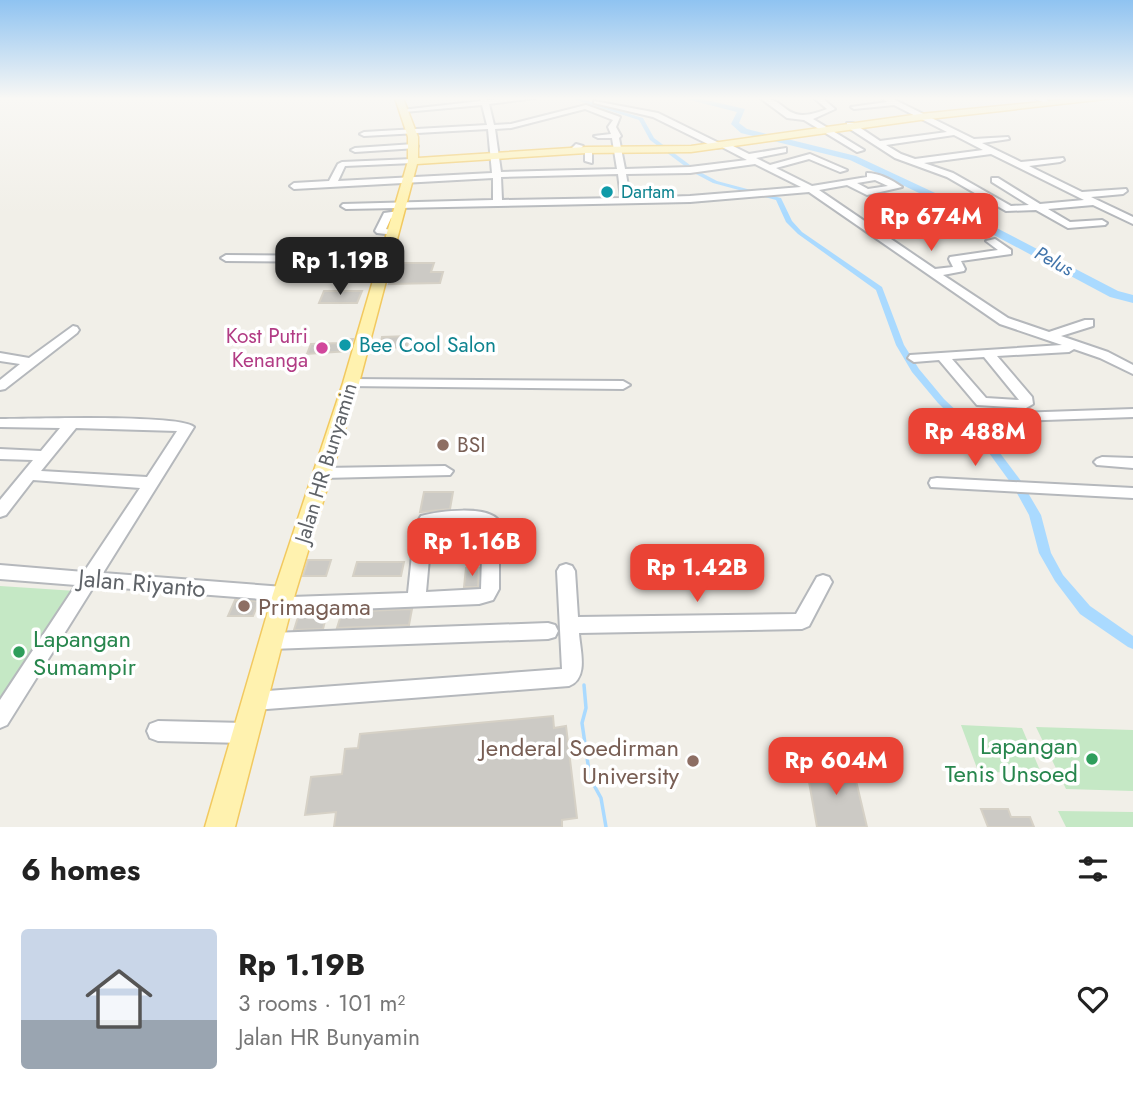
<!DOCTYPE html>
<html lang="en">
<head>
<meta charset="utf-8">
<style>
	:root { --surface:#fff; --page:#f2f2f2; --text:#222; --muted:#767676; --accent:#ea4335 }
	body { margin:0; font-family:Jost,sans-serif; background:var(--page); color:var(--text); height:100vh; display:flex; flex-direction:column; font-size:26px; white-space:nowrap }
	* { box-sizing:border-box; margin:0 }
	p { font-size:23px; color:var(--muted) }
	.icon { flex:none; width:38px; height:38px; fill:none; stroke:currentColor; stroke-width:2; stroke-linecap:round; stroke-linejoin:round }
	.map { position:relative; height:827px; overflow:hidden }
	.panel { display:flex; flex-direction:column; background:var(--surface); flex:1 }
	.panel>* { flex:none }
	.price { position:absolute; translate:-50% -60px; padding:0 16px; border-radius:14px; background:var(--accent); color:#fff; font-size:23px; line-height:46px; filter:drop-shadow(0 2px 4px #0008) }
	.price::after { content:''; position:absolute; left:50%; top:42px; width:21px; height:16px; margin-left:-10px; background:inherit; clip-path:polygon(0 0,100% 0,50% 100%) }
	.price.active { background:#222; color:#fff }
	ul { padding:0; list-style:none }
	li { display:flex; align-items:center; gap:21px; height:175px; padding:0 21px }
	li span { display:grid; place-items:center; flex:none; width:196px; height:140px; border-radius:7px; color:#555 }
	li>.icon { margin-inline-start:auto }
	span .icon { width:84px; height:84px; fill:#fffc; stroke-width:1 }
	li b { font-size:30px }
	h2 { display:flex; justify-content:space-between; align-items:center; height:84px; padding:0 21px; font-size:30px }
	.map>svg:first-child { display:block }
	.green { fill:#c5e8c5 }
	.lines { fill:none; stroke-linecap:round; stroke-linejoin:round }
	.stream { stroke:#aadaff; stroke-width:3.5 }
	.canal { fill:#aadaff; fill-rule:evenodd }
	.river { fill:#aadaff; fill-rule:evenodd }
	.building { fill:#cccac5; stroke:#d6d1c6; stroke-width:2 }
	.minor-casing { stroke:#b5b8bc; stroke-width:4 }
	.major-casing { stroke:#f2c960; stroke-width:3 }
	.minor { fill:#fff; fill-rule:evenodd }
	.major { fill:#fff2af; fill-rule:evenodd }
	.culture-dot { fill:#0f9aa8; stroke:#fff; stroke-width:2.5 }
	.hotel-dot { fill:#d1479c; stroke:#fff; stroke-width:2.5 }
	.education-dot { fill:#8d6e63; stroke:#fff; stroke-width:2.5 }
	.leisure-dot { fill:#2e9e5b; stroke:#fff; stroke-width:2.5 }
	.labels { text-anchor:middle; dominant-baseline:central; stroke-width:7; stroke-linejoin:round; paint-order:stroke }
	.far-culture-label { font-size:18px; fill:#0d838f; stroke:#fff; text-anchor:start }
	.far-water-label { font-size:19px; font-style:italic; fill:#4174aa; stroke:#fff }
	.hotel-label { font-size:21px; fill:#b23c85; stroke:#fff; text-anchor:end }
	.culture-label { font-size:21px; fill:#0d838f; stroke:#fff; text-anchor:start }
	.education-label { font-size:21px; fill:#785e54; stroke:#fff; text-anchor:start }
	.street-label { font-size:21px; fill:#5f6368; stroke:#fff }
	.near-street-label { font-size:24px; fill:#5f6368; stroke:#fff }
	.near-education-label { font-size:24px; fill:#785e54; stroke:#fff; text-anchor:start }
	.near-leisure-label { font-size:24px; fill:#27864d; stroke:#fff; text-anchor:start }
</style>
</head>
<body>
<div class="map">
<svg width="1133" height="827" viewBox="0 0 1133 827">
	<rect width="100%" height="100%" fill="#f1efe8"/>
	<path class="green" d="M 0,586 L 76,591 L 0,712 Z
		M 961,725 L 1022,728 L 1042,775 L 978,771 Z
		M 1036,727 L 1133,730 L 1133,791 L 1066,789 Z
		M 1058,811 L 1133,812 L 1133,827 L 1066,827 Z"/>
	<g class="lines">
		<path class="stream" d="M 584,685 L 586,708 L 582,723 L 590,778 L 601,798 L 606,827"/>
		<path class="canal" d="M 570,98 L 578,98 L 643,118 L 654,138 L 698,171 L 717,181 L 781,198 L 792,221 L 802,232 L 882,287 L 904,345 L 919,369 L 944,399 L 997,449 L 1021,481 L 1041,515 L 1051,553 L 1063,575 L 1090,606 L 1133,636 L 1133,649 L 1128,647 L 1080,614 L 1055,581 L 1039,553 L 1029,515 L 1013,486 L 989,453 L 938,403 L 912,372 L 896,345 L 876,290 L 798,234 L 786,222 L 776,200 L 713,183 L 694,173 L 650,140 L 639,120 Z"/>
		<path class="river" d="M 682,98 L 697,98 L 745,109 L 739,123 L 747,129 L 856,156 L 948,199 L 985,222 L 1118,291 L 1133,295 L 1133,303 L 1110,297 L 977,226 L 940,203 L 850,160 L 741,133 L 731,124 L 737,112 Z"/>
	</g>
	<path class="building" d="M 398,263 L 434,263 L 431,272 L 443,272 L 440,283 L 389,284 Z
		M 324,291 L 362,291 L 357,303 L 319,303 Z
		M 409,336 L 407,347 L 380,348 L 382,337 Z
		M 342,339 L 353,339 L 349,351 L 307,354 L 311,344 L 340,343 Z
		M 424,492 L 453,492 L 450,509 L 420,512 Z
		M 308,560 L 331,560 L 326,576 L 303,576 Z
		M 357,562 L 404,562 L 401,576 L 353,576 Z
		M 466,568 L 479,568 L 478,587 L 464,587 Z
		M 235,600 L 259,601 L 253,616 L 228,616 Z
		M 412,609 L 409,625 L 337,628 L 342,612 Z
		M 327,613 L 323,629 L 294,630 L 299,614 Z
		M 553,716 L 554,728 L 566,726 L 577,818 L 562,820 L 562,827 L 334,827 L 336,812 L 305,815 L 311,777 L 342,774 L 345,749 L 358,748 L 360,734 Z
		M 806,765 L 853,768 L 867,827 L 817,827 Z
		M 981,809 L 1008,809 L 1011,817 L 1030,817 L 1034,827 L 988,827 Z"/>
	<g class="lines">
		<g class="minor-casing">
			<path id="minor" d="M 480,98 L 487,100 L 535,98 L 489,104 L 494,125 L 511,124 L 586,105 L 620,117 L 616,127 L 621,136 L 619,138 L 625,169 L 690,167 L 747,160 L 722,147 L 716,148 L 653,117 L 594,103 L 594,101 L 658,113 L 721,144 L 727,143 L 749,154 L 786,148 L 786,152 L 756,158 L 770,165 L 810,154 L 847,170 L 840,172 L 809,159 L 776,168 L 812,186 L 867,177 L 867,173 C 879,173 892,180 902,187 L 867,195 L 847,185 L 819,190 L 935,269 L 953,267 L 949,259 L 950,257 L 998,250 L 986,241 L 995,239 L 1011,250 L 1011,254 L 961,261 L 965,269 L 964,271 L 943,275 L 1008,318 L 1049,332 L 1085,320 L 1093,320 L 1093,326 L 1061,336 L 1108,352 L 1133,365 L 1133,374 L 1100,358 L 1074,349 L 1069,352 L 997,356 L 1032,397 L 1033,404 L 1026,408 L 977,405 L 939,360 L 914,362 L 908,358 L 910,355 L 1062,345 L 1000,324 L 809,192 L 690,202 L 346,209 L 341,206 L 343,204 L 493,200 L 493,178 L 294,189 L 290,186 L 294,183 L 329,181 L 338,164 L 342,162 L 413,159 L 417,161 L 413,163 L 345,166 L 338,181 L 492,173 L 488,129 L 364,136 L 360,134 L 364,132 L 487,125 L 482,105 L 404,112 L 401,110 L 481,101 ZM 585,109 L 613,120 L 608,127 L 611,134 L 594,136 L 598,138 L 612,138 L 617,169 L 501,172 L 495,129 L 511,128 ZM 755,164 L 801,187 L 690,196 L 630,198 L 626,174 L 690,173 ZM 618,174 L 621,198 L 502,200 L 501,177 ZM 875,180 L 888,186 L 868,189 L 857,183 ZM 984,357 L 1019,400 L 986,398 L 952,359 Z
				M 760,98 C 790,98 782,127 827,109 L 814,98 L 822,98 L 835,109 L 813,119 L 864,150 L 857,152 L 804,120 L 787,118 Z
				M 882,98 L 891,98 L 974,139 L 1008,137 L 1009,139 L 982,143 L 1021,162 L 1063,158 L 1064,160 L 1060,162 L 1029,166 L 1082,192 L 1126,189 L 1127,191 L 1123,194 L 1091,197 L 1133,217 L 1133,224 L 1093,205 L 1048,209 L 1070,222 L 1102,220 L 1107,223 L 1105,225 L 1068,228 L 1036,210 L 1006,211 L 947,177 L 895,158 L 847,127 L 847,123 L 853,123 L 880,141 L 947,132 L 894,105 L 854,109 L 851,107 L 887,102 ZM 954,135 L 983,150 L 915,159 L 901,154 L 886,145 ZM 991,154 L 1084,200 L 1040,204 L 998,178 L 992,178 L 992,182 L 1029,205 L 1011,206 L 953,173 L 924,163 Z
				M 1035,98 L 1044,98 L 1051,103 L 1046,104 Z
				M 414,144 L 418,146 L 417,148 L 355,152 L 351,150 L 355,148 Z
				M 576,144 L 583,146 L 577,152 L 571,152 L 570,150 Z
				M 585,148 L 592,150 L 592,163 L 585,161 Z
				M 399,211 L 402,212 L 402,216 L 391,218 L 386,229 L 395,231 L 395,235 L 377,233 L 375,231 L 384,213 Z
				M 360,245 L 365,248 L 358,257 L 383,259 L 388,262 L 383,265 L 347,262 L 226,261 L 221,258 L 226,255 L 348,256 L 356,246 Z
				M 73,326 L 77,327 L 79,330 L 77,333 L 5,389 L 0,390 L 0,380 L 20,364 L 0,361 L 0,353 L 29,358 Z
				M 351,379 L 623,381 L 630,385 L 623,389 L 346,386 L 344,383 Z
				M 1133,409 L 1133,417 L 962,423 L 955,419 L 962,415 Z
				M 0,419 C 29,419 181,414 194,427 L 103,573 L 284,587 L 290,589 L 293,594 L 291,597 L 408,593 L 415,526 L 421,516 C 439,511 488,505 499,521 L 499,589 L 493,600 L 479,604 L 281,612 L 274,610 L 272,605 L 274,600 L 94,586 L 7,725 L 0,728 L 0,700 L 76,585 L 0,579 L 0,565 L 84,572 L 140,488 L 33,480 L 6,515 L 0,517 L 0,500 L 33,460 L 0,459 L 0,449 L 41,451 L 60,428 L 0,427 ZM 76,428 L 177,431 L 147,477 L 41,471 ZM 480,522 L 483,524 L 481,589 L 426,592 L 432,525 Z
				M 1102,457 L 1133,458 L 1133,468 L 1097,465 L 1094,462 L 1097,459 Z
				M 445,466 L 453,471 L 450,475 L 323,478 L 318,477 L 315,473 L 318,469 L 323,468 Z
				M 937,478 L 1133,488 L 1133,498 L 931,487 L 929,483 L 931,479 Z
				M 566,564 L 572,566 L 575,571 L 578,617 L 796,614 L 817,577 L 823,575 L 829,577 L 832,582 L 809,626 L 802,629 L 579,633 C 580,650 589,678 569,686 L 254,710 L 247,707 L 244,701 L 247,695 L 254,692 L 562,669 L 557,571 L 560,566 Z
				M 548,623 L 555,625 L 558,631 L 555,637 L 548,639 L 271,649 L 264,647 L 261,641 L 264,635 L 271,633 Z
				M 158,721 L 245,723 L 253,726 L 256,733 L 253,740 L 245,743 L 158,741 L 150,738 L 147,731 L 150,724 Z"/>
		</g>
		<g class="major-casing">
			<path id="major" d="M 395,98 L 403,98 L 418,137 L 418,158 L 586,147 L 691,146 L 920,114 L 1081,98 L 1114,98 L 920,120 L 691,152 L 586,153 L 417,164 L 359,383 L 295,594 L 235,827 L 205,827 L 273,594 L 343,383 L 408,161 L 408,137 Z"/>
		</g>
		<use href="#minor" class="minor"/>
		<use href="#major" class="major"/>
	</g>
	<linearGradient id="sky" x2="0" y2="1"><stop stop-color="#8fc3f1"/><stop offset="0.46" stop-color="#f9f8f5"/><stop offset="1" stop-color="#f9f8f5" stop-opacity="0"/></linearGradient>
	<rect width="1133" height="214" fill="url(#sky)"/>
	<g class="culture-dot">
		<circle cx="607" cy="192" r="7"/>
		<circle cx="345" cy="345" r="7"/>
	</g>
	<circle class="hotel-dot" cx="322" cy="348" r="7"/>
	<g class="education-dot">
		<circle cx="443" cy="445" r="7"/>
		<circle cx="244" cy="606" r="7"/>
		<circle cx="693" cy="761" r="7"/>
	</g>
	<g class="leisure-dot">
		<circle cx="19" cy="652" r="7"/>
		<circle cx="1092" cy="759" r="7"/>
	</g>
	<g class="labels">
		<g class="far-culture-label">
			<text x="621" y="192">Dartam</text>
		</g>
		<g class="far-water-label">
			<text transform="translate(1054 261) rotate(29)">Pelus</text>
		</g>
		<g class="hotel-label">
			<text x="308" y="336">Kost Putri<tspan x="308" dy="24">Kenanga</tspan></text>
		</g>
		<g class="culture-label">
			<text x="359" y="345">Bee Cool Salon</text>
		</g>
		<g class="education-label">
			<text x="457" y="445">BSI</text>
		</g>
		<g class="street-label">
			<text transform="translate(326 463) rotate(-73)">Jalan HR Bunyamin</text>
		</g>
		<g class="near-street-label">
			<text transform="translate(142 583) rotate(5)">Jalan Riyanto</text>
		</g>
		<g class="near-education-label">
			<text x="258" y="606">Primagama</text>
			<text x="679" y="747" text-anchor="end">Jenderal Soedirman<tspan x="679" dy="28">University</tspan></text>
		</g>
		<g class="near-leisure-label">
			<text x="33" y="638">Lapangan<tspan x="33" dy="28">Sumampir</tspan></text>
			<text x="1078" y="745" text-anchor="end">Lapangan<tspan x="1078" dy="28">Tenis Unsoed</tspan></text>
		</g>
	</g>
</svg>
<b class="price" style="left:931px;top:253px">Rp 674M</b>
<b class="price active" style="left:340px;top:297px">Rp 1.19B</b>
<b class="price" style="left:975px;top:468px">Rp 488M</b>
<b class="price" style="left:472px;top:578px">Rp 1.16B</b>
<b class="price" style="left:697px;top:604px">Rp 1.42B</b>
<b class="price" style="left:836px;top:797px">Rp 604M</b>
</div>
<section class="panel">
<h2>6 homes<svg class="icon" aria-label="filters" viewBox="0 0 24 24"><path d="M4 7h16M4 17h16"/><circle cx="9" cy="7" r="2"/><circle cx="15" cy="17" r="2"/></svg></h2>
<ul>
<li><span style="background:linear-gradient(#c9d6e8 65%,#9aa5b1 0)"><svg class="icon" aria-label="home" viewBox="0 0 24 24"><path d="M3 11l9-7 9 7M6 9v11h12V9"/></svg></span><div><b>Rp 1.19B</b><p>3 rooms · 101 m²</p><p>Jalan HR Bunyamin</p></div><svg class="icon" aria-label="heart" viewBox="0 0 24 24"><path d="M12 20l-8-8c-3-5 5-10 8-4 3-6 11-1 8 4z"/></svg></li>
</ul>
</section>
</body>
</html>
